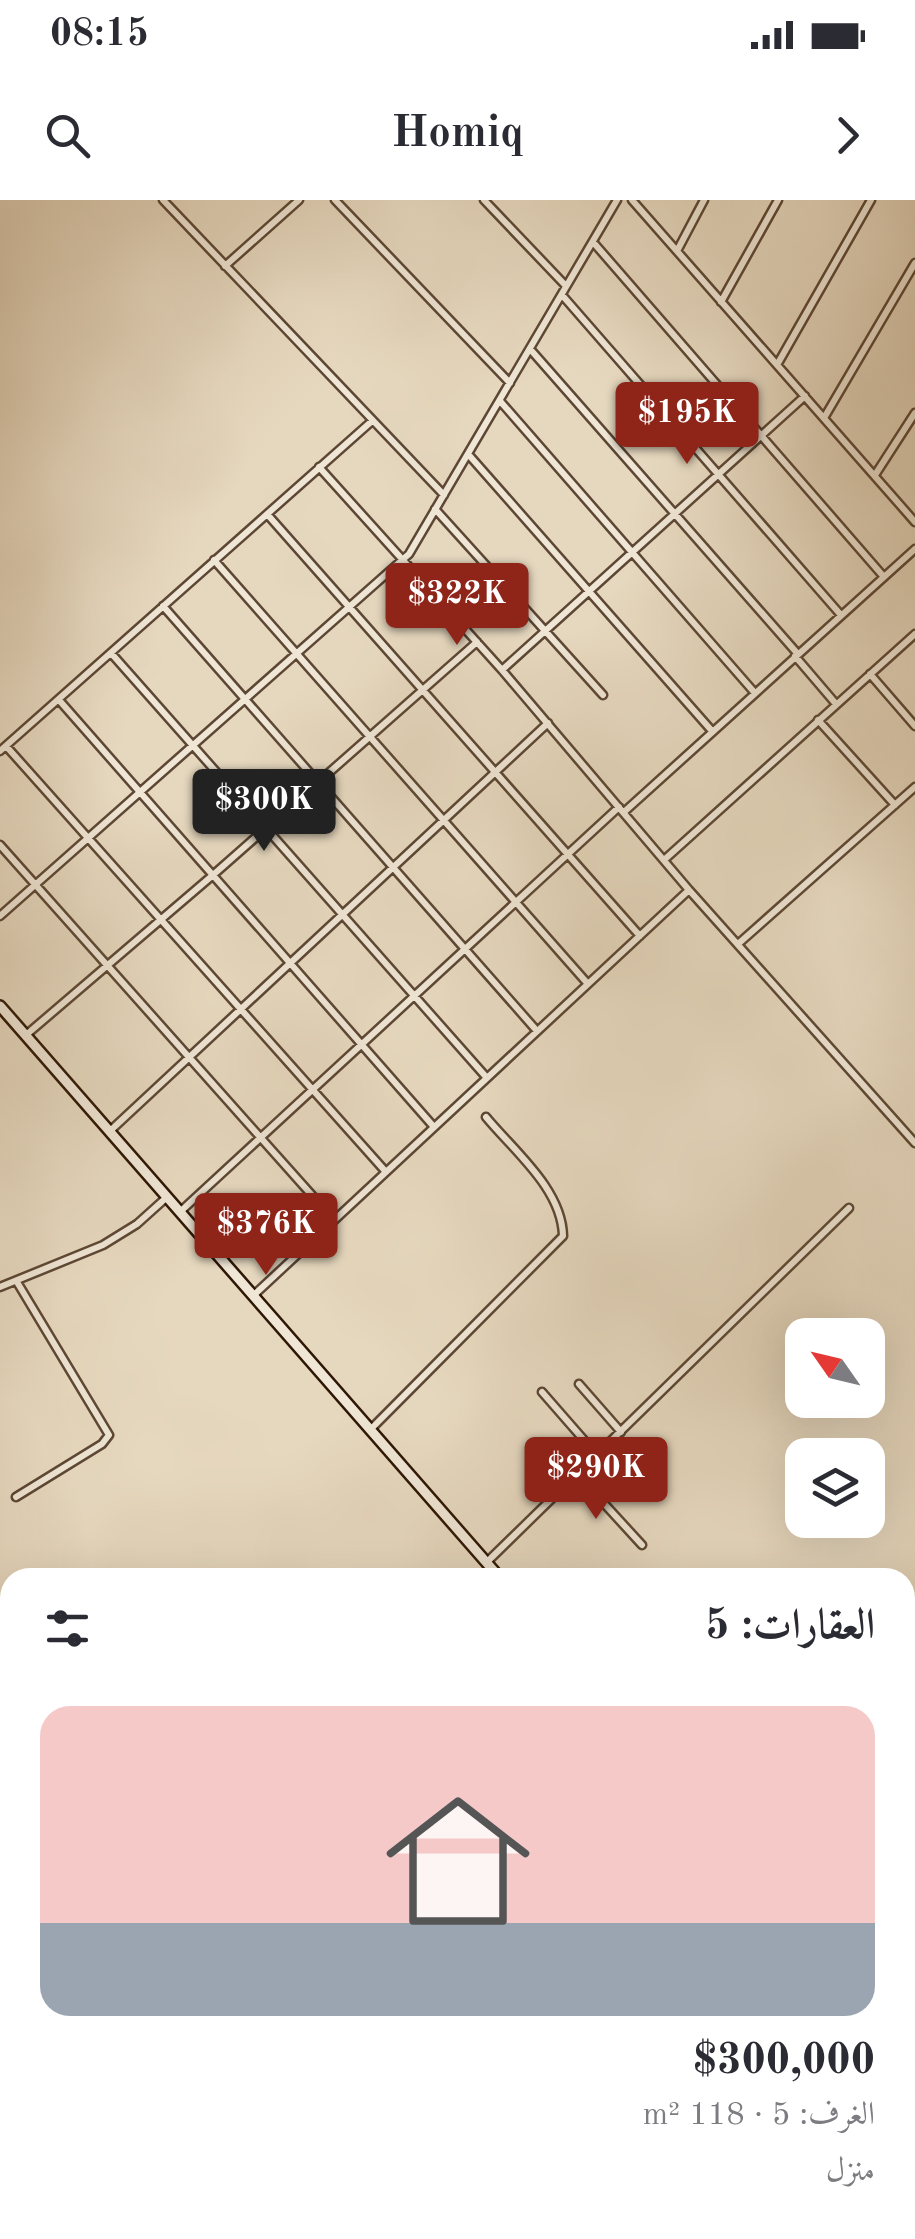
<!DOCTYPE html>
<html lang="ar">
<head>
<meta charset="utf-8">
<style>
	:root { --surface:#fff; --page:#f2f2f3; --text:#2b2b33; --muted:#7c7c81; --accent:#8f2418 }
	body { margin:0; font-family:"Old Standard TT",Amiri,serif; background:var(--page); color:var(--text); direction:rtl; height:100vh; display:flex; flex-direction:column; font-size:38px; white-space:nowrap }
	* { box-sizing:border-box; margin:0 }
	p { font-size:32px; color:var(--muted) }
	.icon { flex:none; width:55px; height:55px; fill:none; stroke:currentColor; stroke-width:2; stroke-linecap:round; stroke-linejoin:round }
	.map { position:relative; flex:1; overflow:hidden; direction:ltr }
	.sheet { position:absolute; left:0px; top:1368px; width:915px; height:672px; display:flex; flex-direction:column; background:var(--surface); border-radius:30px 30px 0 0; box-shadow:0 10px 40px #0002; direction:rtl }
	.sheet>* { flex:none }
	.needle { width:65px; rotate:304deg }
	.fabs { position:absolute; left:785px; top:1118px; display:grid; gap:20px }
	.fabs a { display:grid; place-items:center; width:100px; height:100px; border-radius:20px; background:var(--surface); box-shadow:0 10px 40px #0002; font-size:50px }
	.price { position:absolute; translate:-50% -85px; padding:0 22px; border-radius:10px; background:var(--accent); color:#fff; font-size:32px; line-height:65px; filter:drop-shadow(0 2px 5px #0008) }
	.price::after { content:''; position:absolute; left:50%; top:60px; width:30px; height:22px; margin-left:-15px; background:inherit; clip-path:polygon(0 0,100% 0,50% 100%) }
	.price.selected { background:#222; color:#fff }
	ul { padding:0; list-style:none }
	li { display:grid; align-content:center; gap:20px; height:530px; padding:0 40px }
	li span { display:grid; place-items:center; height:310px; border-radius:30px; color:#555 }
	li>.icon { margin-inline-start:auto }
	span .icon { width:180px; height:180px; fill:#fffc; stroke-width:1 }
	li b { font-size:42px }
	h2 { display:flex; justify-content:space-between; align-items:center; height:120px; padding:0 40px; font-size:42px }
	.status { display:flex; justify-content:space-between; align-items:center; height:70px; padding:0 50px; background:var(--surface); direction:ltr }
	.status svg { height:28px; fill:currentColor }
	header { display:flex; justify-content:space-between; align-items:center; height:130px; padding:0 40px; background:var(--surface); font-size:45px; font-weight:700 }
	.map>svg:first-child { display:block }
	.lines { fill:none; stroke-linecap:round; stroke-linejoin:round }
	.street-casing { stroke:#5d4734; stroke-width:11 }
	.secondary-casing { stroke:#2f1705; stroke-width:14 }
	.street { stroke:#efe6d5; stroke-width:6 }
	.secondary { stroke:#efe6d5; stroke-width:9 }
</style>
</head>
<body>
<div class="status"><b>08:15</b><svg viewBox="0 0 49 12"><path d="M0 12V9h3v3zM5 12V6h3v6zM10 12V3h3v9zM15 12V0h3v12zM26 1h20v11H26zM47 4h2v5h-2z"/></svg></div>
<header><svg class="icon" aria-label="forward" viewBox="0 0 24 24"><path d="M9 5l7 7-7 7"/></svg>Homiq<svg class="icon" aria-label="search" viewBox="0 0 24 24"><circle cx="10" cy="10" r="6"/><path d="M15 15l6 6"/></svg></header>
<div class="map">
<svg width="915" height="2039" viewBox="0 0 915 2039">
	<rect width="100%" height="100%" fill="#e6d8bf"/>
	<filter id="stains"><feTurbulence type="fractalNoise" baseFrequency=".002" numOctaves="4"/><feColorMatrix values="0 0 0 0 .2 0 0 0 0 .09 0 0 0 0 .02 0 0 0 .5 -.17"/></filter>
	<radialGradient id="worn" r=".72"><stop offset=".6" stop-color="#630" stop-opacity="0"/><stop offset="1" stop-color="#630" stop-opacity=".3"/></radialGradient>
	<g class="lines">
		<g class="street-casing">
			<path id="street" d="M 163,0 L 444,295
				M 335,0 L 510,183
				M 484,0 L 566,86
				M 632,0 L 915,322
				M 593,42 L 884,377
				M 677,51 L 704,0
				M 225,66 L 299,0
				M 562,95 L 840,414
				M 721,102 L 778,0
				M 530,149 L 797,453
				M 777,165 L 871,0
				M 500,201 L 754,492
				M 824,218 L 915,63
				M 468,254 L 712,531
				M 319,267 L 502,470 L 689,690 L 915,943
				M 875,275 L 915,213
				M 435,309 L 603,495
				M 267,314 L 640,736
				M 214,360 L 588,784
				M 163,406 L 537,831
				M 111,453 L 487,878
				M 795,456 L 836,504
				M 502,470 L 805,196
				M 870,474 L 915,526
				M 59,500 L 434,927
				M 818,520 L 895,605
				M 6,546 L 386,972
				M 0,551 L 372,221
				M 624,612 L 915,349
				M 0,645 L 334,1020
				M 664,660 L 915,434
				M 0,716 L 409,354 L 617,0
				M 738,744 L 915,587
				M 26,835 L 213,675 L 477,442
				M 110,931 L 548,523
				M 181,1011 L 619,607
				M 0,1087 L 103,1045 L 137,1024 L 167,997
				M 255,1094 L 689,690
				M 579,1184 L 621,1232
				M 542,1192 L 597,1255
				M 371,1229 L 563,1036 C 562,989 514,951 486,917
				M 577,1274 L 642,1345
				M 16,1297 L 102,1244 L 109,1235 L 17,1082
				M 487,1362 L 849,1008
				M 905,1613 L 915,1605
				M 0,1720 L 10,1713
				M 905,1776 L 915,1775
				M 0,1803 L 10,1797
				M 0,1890 L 10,1884
				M 249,2030 L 255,2039
				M 489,2030 L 495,2039
				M 562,2030 L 568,2039
				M 630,2030 L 635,2039
				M 701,2030 L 707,2039
				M 771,2030 L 777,2039"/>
		</g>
		<g class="secondary-casing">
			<path id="secondary" d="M 0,806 L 500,1378
				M 905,1856 L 915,1870"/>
		</g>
		<use href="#street" class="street"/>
		<use href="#secondary" class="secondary"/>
	</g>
	<rect width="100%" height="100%" filter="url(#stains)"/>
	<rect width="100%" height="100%" fill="url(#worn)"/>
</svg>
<div class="fabs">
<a><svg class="needle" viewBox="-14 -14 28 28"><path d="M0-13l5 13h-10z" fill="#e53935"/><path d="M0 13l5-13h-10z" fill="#7c7c81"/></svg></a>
<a><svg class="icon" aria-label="layers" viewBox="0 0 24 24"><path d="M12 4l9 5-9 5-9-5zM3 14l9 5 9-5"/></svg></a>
</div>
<b class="price" style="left:687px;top:267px">$195K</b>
<b class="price" style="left:457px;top:448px">$322K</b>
<b class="price selected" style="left:264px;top:654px">$300K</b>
<b class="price" style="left:266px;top:1078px">$376K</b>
<b class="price" style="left:596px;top:1322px">$290K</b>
<section class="sheet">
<h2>العقارات: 5<svg class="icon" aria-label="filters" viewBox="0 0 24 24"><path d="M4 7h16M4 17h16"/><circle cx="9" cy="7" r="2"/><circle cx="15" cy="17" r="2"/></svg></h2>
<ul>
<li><span style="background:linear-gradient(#f6c9c9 70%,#9aa5b1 0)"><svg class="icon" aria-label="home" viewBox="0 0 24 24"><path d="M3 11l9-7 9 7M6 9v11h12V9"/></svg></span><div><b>$300,000</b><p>الغرف: 5 · 118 m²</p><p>منزل</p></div></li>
</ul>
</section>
</div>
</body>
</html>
